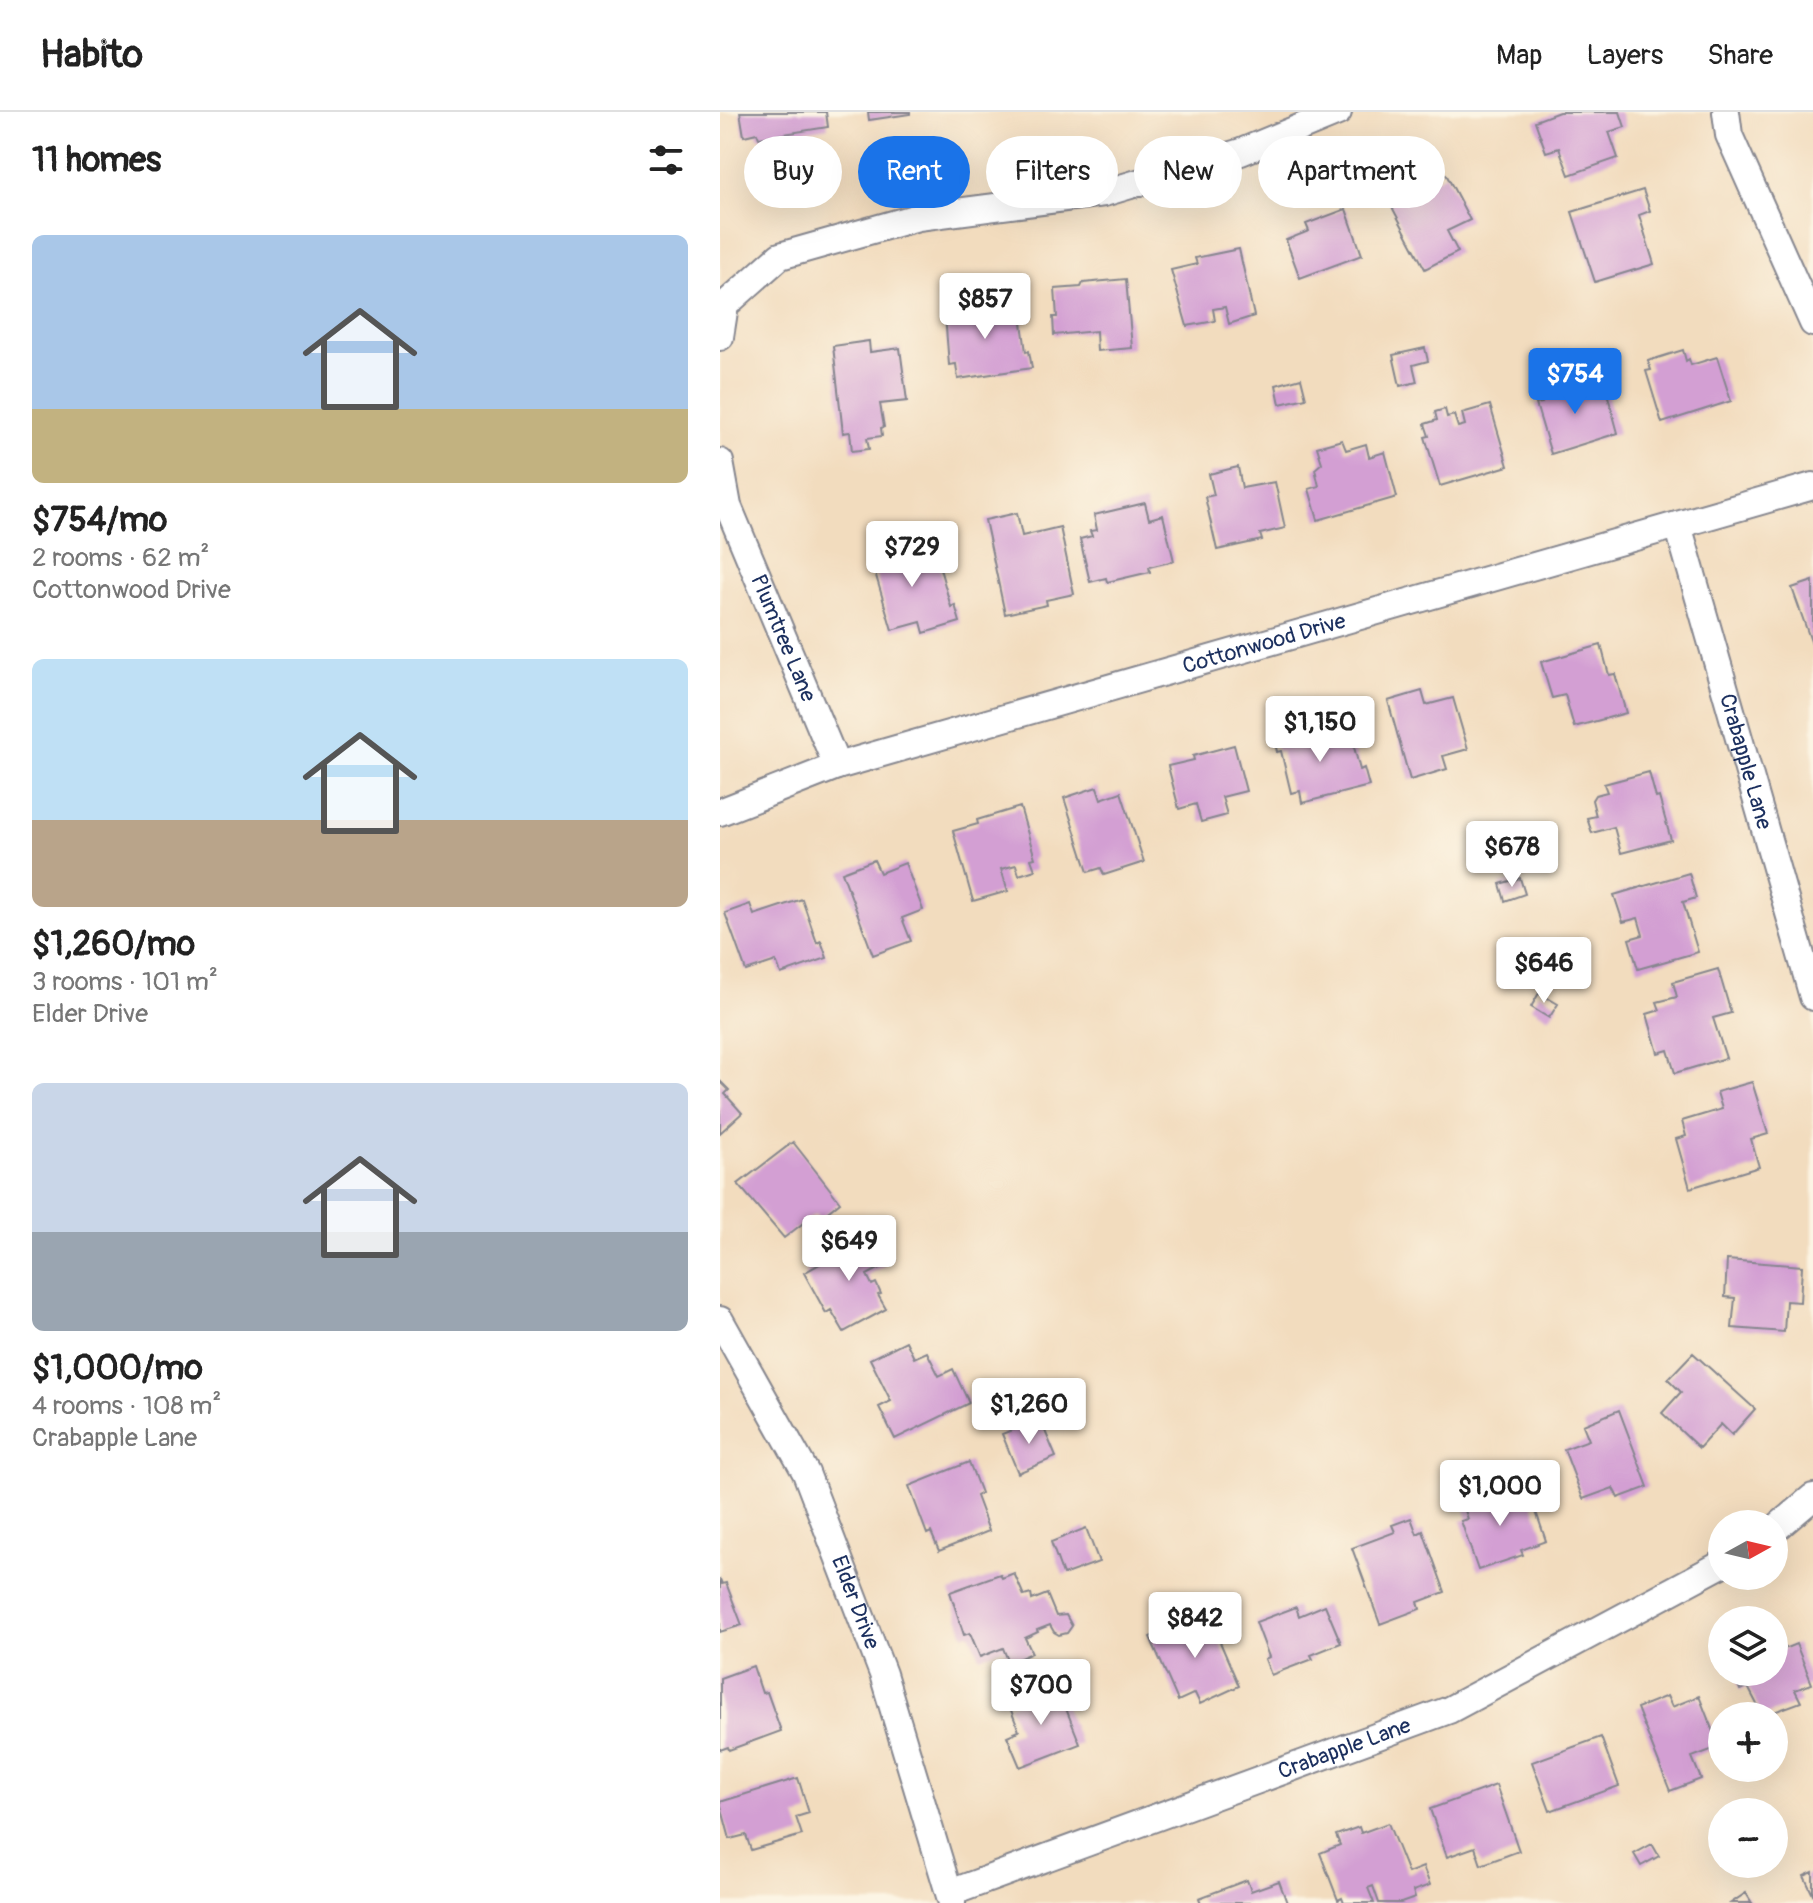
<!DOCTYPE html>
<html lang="en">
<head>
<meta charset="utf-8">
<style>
	:root { --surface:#fff; --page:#f6f6f6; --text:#222; --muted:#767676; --line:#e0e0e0; --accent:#1a73e8 }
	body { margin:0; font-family:Pangolin,sans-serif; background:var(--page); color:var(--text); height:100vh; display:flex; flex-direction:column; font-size:30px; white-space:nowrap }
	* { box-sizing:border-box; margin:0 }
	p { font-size:26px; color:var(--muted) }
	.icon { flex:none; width:44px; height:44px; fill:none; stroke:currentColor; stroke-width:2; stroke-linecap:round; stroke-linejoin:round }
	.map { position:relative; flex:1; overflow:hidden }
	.drawer { display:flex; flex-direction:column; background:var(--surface); width:720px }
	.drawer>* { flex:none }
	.guide { position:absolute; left:24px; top:24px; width:760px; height:72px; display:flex; gap:16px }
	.needle { width:52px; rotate:82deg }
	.tools { position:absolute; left:988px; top:1398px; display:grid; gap:16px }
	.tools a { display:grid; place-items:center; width:80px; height:80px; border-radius:50%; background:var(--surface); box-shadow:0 8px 32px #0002; font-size:40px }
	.price { position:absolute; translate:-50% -68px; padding:0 18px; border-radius:8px; background:#fff; color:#222; font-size:26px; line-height:52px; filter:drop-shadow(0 2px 4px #0008) }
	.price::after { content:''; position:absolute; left:50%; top:48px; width:24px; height:18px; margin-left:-12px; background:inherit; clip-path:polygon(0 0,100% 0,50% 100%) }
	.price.selected { background:var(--accent); color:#fff }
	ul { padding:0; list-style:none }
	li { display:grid; align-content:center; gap:16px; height:424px; padding:0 32px }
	li span { display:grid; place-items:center; height:248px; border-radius:12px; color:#555 }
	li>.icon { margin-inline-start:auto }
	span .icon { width:144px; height:144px; fill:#fffc; stroke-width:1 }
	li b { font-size:34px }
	h2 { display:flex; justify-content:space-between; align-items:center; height:96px; padding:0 32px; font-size:34px }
	.pill { padding:0 28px; border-radius:36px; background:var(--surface); box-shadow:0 8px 32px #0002; font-size:28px; line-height:72px }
	.pill.selected { background:var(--accent); color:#fff }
	header { display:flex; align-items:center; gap:48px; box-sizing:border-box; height:112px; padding:0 40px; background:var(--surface); border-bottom:2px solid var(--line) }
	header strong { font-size:38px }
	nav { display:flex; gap:44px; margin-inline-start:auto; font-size:28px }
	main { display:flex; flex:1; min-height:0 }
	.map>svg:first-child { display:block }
	.building { fill:#d39fd3 }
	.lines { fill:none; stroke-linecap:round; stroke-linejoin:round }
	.street-casing { stroke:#86868e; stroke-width:30 }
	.street { stroke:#fff; stroke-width:26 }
	.labels { text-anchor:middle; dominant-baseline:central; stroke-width:6; stroke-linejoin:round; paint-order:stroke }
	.street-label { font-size:22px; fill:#1b2f5e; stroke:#fcf5e5 }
</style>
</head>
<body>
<header>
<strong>Habito</strong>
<nav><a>Map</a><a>Layers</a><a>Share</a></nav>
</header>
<main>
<section class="drawer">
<h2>11 homes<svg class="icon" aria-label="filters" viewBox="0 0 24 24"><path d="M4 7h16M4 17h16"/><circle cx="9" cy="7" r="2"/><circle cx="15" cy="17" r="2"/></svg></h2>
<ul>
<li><span style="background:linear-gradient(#a9c7e8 70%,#c2b280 0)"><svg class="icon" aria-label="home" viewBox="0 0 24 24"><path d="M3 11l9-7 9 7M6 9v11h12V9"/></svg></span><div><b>$754/mo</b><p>2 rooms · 62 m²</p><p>Cottonwood Drive</p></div></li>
<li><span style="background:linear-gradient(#bfe0f5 65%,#b9a48a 0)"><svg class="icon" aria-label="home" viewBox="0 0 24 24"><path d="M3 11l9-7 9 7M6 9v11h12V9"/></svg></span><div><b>$1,260/mo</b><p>3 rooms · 101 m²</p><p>Elder Drive</p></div></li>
<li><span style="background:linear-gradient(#c9d6e8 60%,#9aa5b1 0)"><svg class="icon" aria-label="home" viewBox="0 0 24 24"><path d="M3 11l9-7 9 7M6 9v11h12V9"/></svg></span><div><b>$1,000/mo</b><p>4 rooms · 108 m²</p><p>Crabapple Lane</p></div></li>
</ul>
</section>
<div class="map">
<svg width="1093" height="1791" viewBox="0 0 1093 1791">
	<rect width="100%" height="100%" fill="#fcf5e5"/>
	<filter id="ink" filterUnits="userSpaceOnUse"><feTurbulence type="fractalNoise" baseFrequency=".0125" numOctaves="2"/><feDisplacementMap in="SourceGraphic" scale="16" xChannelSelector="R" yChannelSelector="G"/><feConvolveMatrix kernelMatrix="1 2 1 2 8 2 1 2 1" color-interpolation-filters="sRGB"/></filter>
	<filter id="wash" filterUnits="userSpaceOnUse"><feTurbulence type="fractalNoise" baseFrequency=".006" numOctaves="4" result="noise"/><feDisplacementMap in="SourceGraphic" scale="32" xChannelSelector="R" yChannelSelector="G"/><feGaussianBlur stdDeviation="1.8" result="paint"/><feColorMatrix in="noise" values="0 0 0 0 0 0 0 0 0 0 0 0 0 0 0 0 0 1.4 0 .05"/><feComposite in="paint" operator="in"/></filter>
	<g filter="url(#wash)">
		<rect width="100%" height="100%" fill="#f2dcbe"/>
		<g id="blocks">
			<path class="building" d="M 20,0 L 106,0 L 108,15 L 39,26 L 37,21 L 24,24 Z
				M 148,0 L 190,0 L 190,2 L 149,8 Z
				M 839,0 L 900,0 L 905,15 L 889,20 L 898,46 L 849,63 L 839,36 L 826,40 L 815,9 Z
				M 726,62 L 750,108 L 727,119 L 738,140 L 705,157 L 664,80 L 694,64 L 700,75 Z
				M 923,78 L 930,99 L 919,103 L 934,152 L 875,170 L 852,100 Z
				M 626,97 L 642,143 L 580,166 L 566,128 L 589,119 L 586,112 Z
				M 519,137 L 534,204 L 509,212 L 505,195 L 493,197 L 495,209 L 467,214 L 451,158 L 477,152 L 475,146 Z
				M 406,167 L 412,236 L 377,239 L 376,219 L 334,223 L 333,205 L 337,205 L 335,177 L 361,175 L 363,171 Z
				M 246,189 L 248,201 L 300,196 L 306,240 L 309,239 L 312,256 L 238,267 L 236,252 L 229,253 L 224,191 Z
				M 149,229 L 150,240 L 180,236 L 187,289 L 160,292 L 164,315 L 161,316 L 162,324 L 147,326 L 149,337 L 132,339 L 130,320 L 123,321 L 113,234 Z
				M 705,236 L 708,249 L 693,253 L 697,270 L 680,274 L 673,243 Z
				M 963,238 L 966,249 L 969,247 L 971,253 L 997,245 L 1011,289 L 942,311 L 926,259 L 931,258 L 928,249 Z
				M 581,266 L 586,286 L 560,292 L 556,273 Z
				M 867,270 L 871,281 L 886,277 L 898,321 L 831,342 L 816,292 L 822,291 L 819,280 L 847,272 L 848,284 L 851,281 L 850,275 Z
				M 770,293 L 788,354 L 720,374 L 705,325 L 709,324 L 705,312 L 717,308 L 715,300 L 725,297 L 727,305 L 734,303 L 738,315 L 745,313 L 742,301 Z
				M 622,328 L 626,338 L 646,332 L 649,345 L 665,340 L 677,385 L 598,408 L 589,377 L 599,374 L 595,357 L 602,351 L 597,335 Z
				M 518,355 L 522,376 L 555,370 L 565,416 L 540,422 L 542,428 L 497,438 L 485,385 L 494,383 L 489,362 Z
				M 425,391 L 429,407 L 443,403 L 454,449 L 429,455 L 430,460 L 387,470 L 386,466 L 370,470 L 360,427 L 372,424 L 370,419 L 377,418 L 374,403 Z
				M 297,401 L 302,424 L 340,415 L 354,482 L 326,488 L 327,493 L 285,502 L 265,408 Z
				M 189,428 L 197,452 L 217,446 L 231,495 L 235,493 L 240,510 L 204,521 L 201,510 L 172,518 L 149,440 Z
				M 1093,469 L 1093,535 L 1072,476 Z
				M 881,533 L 889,563 L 895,562 L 906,601 L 854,615 L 845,583 L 832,586 L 821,550 Z
				M 702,579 L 706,593 L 733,586 L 748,637 L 723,644 L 727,657 L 690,668 L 668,589 Z
				M 576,616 L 579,629 L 629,616 L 640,658 L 644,656 L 649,674 L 582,691 L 580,679 L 571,681 L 561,639 L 557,640 L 553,621 Z
				M 514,633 L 526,679 L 502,685 L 507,703 L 481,710 L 476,692 L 459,697 L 448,654 L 474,648 L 473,644 Z
				M 929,660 L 936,686 L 939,685 L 951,728 L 901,741 L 894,715 L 872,721 L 867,706 L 876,704 L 872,688 L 875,683 L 887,680 L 884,672 Z
				M 377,675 L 381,687 L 401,680 L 424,750 L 384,763 L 381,756 L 368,760 L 344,686 Z
				M 300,695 L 315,746 L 311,747 L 315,758 L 299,763 L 296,753 L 281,757 L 288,779 L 253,789 L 233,719 L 258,712 L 257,708 Z
				M 154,748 L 160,761 L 185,751 L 203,798 L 182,806 L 191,829 L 153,843 L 122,760 Z
				M 969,761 L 976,786 L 963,790 L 978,840 L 918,857 L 909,827 L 923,823 L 918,806 L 903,810 L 894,783 Z
				M 800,766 L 805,782 L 785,789 L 780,772 Z
				M 82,787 L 97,831 L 101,829 L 107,846 L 61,862 L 56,849 L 26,859 L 5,801 L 30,792 L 34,803 Z
				M 998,857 L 1011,901 L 993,906 L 1006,946 L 955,961 L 948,938 L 938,941 L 927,902 L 940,898 L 937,890 L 957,885 L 953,870 Z
				M 819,881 L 838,892 L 829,906 L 811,895 Z
				M 0,969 L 9,978 L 5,982 L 22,1001 L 0,1021 Z
				M 1032,970 L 1048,1022 L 1031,1027 L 1039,1055 L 970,1076 L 956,1027 L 966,1024 L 962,1009 L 1002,997 L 997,980 Z
				M 73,1030 L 120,1090 L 99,1107 L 95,1102 L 64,1126 L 18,1072 Z
				M 144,1119 L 164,1154 L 147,1163 L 152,1173 L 156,1171 L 161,1182 L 158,1183 L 166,1197 L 124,1220 L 111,1198 L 106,1201 L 84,1161 L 119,1141 L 115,1135 Z
				M 1007,1148 L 1082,1154 L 1080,1190 L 1066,1189 L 1064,1220 L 1012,1216 L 1015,1186 L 1005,1185 Z
				M 186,1229 L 194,1246 L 207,1240 L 219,1264 L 233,1257 L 249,1291 L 175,1327 L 159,1295 L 171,1289 L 150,1247 Z
				M 973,1241 L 1035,1297 L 1012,1323 L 1001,1312 L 979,1336 L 942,1301 L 961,1280 L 948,1267 Z
				M 899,1298 L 928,1375 L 898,1386 L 893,1376 L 863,1387 L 844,1337 L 869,1328 L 863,1313 Z
				M 320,1307 L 336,1345 L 298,1361 L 282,1322 Z
				M 249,1350 L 261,1381 L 256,1384 L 269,1419 L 219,1439 L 211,1420 L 207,1422 L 189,1374 Z
				M 774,1375 L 780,1393 L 811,1385 L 826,1429 L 801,1438 L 803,1443 L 758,1458 L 741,1409 L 748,1407 L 741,1387 Z
				M 691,1406 L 697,1422 L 703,1419 L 725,1480 L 698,1490 L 700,1497 L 660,1512 L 632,1436 L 675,1420 L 672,1413 Z
				M 366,1416 L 379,1450 L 343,1463 L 331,1430 Z
				M 294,1461 L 304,1484 L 311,1482 L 312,1488 L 327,1482 L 336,1504 L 346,1503 L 352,1514 L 347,1521 L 339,1523 L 334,1520 L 330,1513 L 317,1518 L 318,1520 L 305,1526 L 312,1541 L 289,1551 L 283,1536 L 260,1545 L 250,1521 L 244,1523 L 230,1480 L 280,1462 L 282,1466 Z
				M 0,1467 L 2,1472 L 6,1471 L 22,1513 L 0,1520 Z
				M 605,1493 L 621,1531 L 591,1543 L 593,1547 L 551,1563 L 545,1547 L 549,1545 L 536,1510 L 576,1495 L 579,1504 Z
				M 487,1500 L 519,1574 L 480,1592 L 475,1581 L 458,1589 L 430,1525 Z
				M 1076,1532 L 1092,1572 L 1075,1578 L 1081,1590 L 1043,1604 L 1028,1575 L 1020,1578 L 1013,1560 L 1054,1560 L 1054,1541 Z
				M 33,1554 L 42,1581 L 47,1580 L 61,1619 L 9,1638 L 8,1635 L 0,1638 L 0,1566 Z
				M 337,1574 L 360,1632 L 300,1655 L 287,1624 L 299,1619 L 289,1593 Z
				M 947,1584 L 952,1595 L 979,1584 L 999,1635 L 972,1645 L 981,1667 L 950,1679 L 917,1596 Z
				M 881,1625 L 899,1674 L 830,1699 L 812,1650 Z
				M 78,1666 L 89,1701 L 76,1705 L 82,1723 L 31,1738 L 26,1723 L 10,1727 L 0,1690 Z
				M 776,1673 L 799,1739 L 761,1753 L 755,1735 L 727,1745 L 710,1697 Z
				M 668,1711 L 688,1761 L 703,1755 L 710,1773 L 693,1779 L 695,1786 L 681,1791 L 659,1791 L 653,1774 L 648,1776 L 654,1791 L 624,1791 L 622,1786 L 618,1788 L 600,1741 L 620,1733 L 616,1723 L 639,1715 L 641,1721 Z
				M 932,1732 L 939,1744 L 921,1754 L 914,1742 Z
				M 1093,1760 L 1093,1783 L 1084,1764 Z
				M 527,1768 L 531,1779 L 559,1769 L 567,1791 L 481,1791 L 479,1786 Z
				M 1026,1781 L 1032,1791 L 1011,1791 Z"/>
		</g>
	</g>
	<g filter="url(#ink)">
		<use href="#blocks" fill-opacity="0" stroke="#86868e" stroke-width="2"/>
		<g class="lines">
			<g class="street-casing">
				<g id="street">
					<path d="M 1006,0 L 1009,23 L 1093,211"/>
					<path d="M 0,225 L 5,193 L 60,144 L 198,105 L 384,81 L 521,40 L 618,0"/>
					<path id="s1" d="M 0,350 L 8,394 L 117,654"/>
					<path id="s2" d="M 958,413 L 1093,885"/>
					<path id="s3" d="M 0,700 L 117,654 L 1093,374"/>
					<path id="s4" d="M 0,1208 L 86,1361 L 163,1562 L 232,1791"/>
					<path d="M 1054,1418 L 1093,1385"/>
					<path id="s5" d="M 230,1781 L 729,1598 L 1002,1452"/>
				</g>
			</g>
			<use href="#street" class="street"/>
		</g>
	</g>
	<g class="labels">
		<g class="street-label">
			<text stroke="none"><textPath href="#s1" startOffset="188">Plumtree Lane</textPath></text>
			<text stroke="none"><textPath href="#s3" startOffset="570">Cottonwood Drive</textPath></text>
			<text stroke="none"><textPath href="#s2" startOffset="246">Crabapple Lane</textPath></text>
			<text stroke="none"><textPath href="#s4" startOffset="314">Elder Drive</textPath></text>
			<text stroke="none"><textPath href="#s5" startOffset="420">Crabapple Lane</textPath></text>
		</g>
	</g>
</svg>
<div class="tools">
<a><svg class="needle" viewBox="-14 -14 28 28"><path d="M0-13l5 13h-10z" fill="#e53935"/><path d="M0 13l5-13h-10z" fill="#767676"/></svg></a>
<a><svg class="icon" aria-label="layers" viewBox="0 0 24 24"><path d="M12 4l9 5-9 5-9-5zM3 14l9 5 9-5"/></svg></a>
<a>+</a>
<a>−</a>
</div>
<b class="price" style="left:265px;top:229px">$857</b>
<b class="price selected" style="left:855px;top:304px">$754</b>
<b class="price" style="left:192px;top:477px">$729</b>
<b class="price" style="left:600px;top:652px">$1,150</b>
<b class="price" style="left:792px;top:777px">$678</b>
<b class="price" style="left:824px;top:893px">$646</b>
<b class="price" style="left:129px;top:1171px">$649</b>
<b class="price" style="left:309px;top:1334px">$1,260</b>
<b class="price" style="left:780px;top:1416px">$1,000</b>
<b class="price" style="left:475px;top:1548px">$842</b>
<b class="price" style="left:321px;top:1615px">$700</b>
<div class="guide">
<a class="pill">Buy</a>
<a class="pill selected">Rent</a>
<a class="pill">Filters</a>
<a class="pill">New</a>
<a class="pill">Apartment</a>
</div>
</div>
</main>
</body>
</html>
